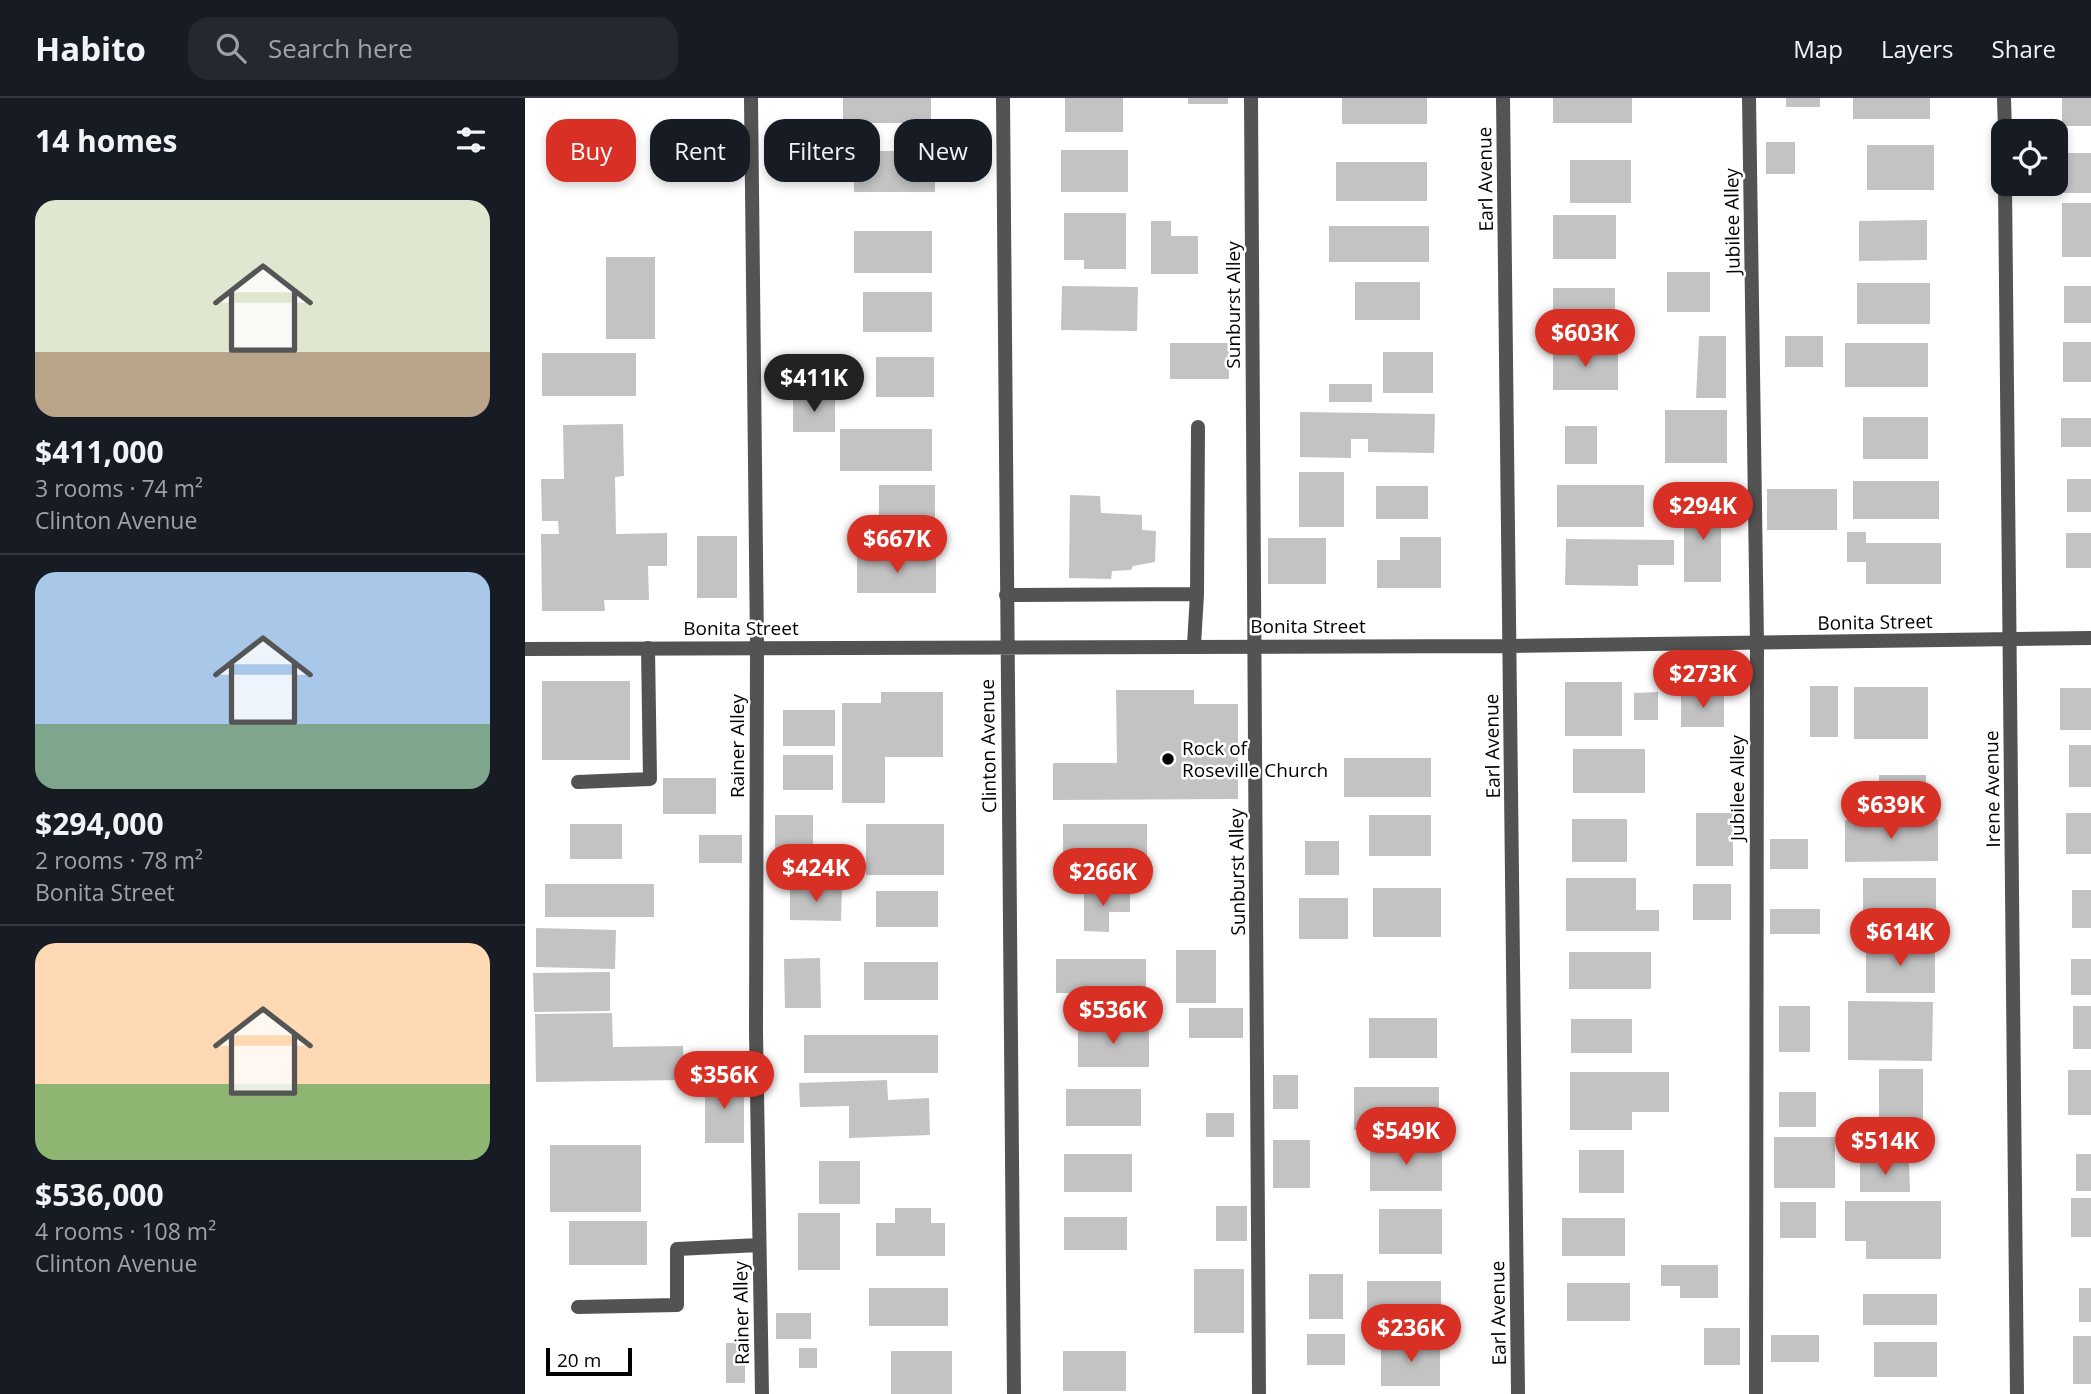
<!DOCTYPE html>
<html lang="en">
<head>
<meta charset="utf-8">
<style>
	:root { --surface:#171b24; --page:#242831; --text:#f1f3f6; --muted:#9ea1a6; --line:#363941; --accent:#d93025 }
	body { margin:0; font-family:"Open Sans",sans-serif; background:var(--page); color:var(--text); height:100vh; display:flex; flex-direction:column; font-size:26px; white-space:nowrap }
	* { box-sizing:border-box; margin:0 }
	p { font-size:23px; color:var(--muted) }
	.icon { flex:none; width:38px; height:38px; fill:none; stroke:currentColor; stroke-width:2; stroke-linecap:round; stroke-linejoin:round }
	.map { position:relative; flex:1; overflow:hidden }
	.sheet { display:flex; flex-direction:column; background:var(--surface); width:525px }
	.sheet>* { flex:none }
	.guide { position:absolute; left:21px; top:21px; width:665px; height:63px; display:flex; gap:14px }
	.fabs { position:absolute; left:1466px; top:21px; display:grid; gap:14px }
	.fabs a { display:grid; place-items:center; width:77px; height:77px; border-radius:14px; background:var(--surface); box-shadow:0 4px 10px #0003; font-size:35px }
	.scale { position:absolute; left:21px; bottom:18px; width:86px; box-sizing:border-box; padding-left:7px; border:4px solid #000; border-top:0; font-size:19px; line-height:24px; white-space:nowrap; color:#000; -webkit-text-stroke:5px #fff; paint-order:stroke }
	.price { position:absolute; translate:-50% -60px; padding:0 16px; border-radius:24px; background:var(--accent); color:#fff; font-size:23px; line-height:46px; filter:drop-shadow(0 2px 4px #0008) }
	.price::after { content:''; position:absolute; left:50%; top:42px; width:21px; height:16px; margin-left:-10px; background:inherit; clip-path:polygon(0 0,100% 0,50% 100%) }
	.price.on { background:#222; color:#fff }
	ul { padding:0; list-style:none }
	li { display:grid; align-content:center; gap:14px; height:371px; padding:0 35px }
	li+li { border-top:2px solid var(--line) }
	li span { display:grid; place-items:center; height:217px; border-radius:21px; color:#555 }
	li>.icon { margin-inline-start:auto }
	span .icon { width:126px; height:126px; fill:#fffc; stroke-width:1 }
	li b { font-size:30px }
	h2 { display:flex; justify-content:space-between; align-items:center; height:84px; padding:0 35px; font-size:30px }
	.pill { padding:0 24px; border-radius:21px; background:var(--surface); box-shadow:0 4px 10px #0003; font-size:24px; line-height:63px }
	.pill.on { background:var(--accent); color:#fff }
	header { display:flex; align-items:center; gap:42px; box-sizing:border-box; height:98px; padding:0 35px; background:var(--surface); border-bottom:2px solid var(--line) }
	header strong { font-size:33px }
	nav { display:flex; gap:38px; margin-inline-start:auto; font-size:24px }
	.search { width:490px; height:63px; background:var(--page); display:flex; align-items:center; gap:18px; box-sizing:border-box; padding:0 24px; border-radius:21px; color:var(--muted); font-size:26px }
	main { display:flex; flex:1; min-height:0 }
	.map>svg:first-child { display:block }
	.building { fill:#c3c3c3 }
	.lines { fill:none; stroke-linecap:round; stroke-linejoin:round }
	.service { stroke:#535353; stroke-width:14 }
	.minor { stroke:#535353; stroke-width:14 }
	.poi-dot { fill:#000; stroke:#fff; stroke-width:2.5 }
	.labels { text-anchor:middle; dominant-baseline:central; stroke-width:5; stroke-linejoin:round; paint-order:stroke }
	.street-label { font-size:19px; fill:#000; stroke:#fff }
	.poi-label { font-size:19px; fill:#000; stroke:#fff; text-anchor:start }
</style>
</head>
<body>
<header>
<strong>Habito</strong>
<div class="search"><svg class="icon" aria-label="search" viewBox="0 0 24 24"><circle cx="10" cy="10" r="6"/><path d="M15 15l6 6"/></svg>Search here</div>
<nav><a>Map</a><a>Layers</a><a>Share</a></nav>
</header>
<main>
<section class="sheet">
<h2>14 homes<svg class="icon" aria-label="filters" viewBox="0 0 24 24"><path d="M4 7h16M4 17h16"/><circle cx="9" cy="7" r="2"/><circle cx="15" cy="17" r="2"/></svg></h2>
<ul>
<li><span style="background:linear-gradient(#dfe7d0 70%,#b9a48a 0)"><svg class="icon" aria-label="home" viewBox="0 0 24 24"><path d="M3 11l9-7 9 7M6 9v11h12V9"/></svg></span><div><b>$411,000</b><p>3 rooms · 74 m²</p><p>Clinton Avenue</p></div></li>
<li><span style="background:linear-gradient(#a9c7e8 70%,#7fa58c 0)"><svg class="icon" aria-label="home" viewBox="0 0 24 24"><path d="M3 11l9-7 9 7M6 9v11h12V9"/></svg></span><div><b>$294,000</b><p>2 rooms · 78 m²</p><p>Bonita Street</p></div></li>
<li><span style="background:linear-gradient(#ffd9b3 65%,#8fb573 0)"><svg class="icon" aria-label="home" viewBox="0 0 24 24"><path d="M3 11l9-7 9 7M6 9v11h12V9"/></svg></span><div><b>$536,000</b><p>4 rooms · 108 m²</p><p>Clinton Avenue</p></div></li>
</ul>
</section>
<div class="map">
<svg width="1566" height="1296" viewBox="0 0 1566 1296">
	<rect width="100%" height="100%" fill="#fff"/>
	<path class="building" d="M 318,0 L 406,0 L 406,25 L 318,25 Z
		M 540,0 L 598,0 L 598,34 L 540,34 Z
		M 663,0 L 703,0 L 703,6 L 663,6 Z
		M 817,0 L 902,0 L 902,26 L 817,26 Z
		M 1028,0 L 1107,0 L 1107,25 L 1028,25 Z
		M 1261,0 L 1295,0 L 1295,9 L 1261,9 Z
		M 1328,0 L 1405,0 L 1405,21 L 1328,21 Z
		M 1537,0 L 1566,0 L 1566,28 L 1537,28 Z
		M 1241,44 L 1270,44 L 1270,76 L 1241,76 Z
		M 1342,47 L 1409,47 L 1409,92 L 1342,92 Z
		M 536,52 L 603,52 L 603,94 L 536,94 Z
		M 329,53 L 410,53 L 410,94 L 329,94 Z
		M 1534,55 L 1566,55 L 1566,95 L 1534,95 Z
		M 1045,62 L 1106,62 L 1106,105 L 1045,105 Z
		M 811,64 L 902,64 L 902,103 L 811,103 Z
		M 1537,105 L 1566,105 L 1566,159 L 1537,159 Z
		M 539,115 L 601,115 L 601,171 L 559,171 L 559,162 L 539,162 Z
		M 1028,117 L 1091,117 L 1091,161 L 1028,161 Z
		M 1402,122 L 1402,162 L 1334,163 L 1334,123 Z
		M 626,123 L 646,123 L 646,138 L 673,138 L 673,176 L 626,176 Z
		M 804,128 L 904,128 L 904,164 L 804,164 Z
		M 329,133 L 407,133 L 407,175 L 329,175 Z
		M 81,159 L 130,159 L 130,241 L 81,241 Z
		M 1142,174 L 1185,174 L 1185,214 L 1142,214 Z
		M 830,184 L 895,184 L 895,222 L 830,222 Z
		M 1332,185 L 1405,185 L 1405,226 L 1332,226 Z
		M 537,188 L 613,189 L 612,233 L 536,232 Z
		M 1539,188 L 1566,188 L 1566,225 L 1539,225 Z
		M 1028,190 L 1090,190 L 1090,234 L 1028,234 Z
		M 338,194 L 407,194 L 407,234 L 338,234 Z
		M 1174,238 L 1201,238 L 1201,300 L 1171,300 Z
		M 1260,238 L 1298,238 L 1298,269 L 1260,269 Z
		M 1538,244 L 1566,244 L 1566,284 L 1538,284 Z
		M 645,245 L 704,245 L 704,281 L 645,281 Z
		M 1320,245 L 1403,245 L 1403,289 L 1320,289 Z
		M 1028,250 L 1093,250 L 1093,292 L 1028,292 Z
		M 858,254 L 908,254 L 908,295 L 858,295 Z
		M 17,255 L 111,255 L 111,298 L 17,298 Z
		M 351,259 L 409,259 L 409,299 L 351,299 Z
		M 804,286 L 847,286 L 847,304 L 804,304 Z
		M 268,297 L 310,297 L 310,334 L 268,334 Z
		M 1140,312 L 1202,312 L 1202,365 L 1140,365 Z
		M 775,314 L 910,316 L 909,355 L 843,354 L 843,341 L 826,341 L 826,360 L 775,359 Z
		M 1338,319 L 1403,319 L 1403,361 L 1338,361 Z
		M 1536,320 L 1566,320 L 1566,349 L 1536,349 Z
		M 98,326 L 99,378 L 90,379 L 91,436 L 142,435 L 142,468 L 123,468 L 124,502 L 79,502 L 80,513 L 17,513 L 16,436 L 34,436 L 33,423 L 17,423 L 16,381 L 39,381 L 38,327 Z
		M 1040,328 L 1072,328 L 1072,366 L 1040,366 Z
		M 315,331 L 407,331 L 407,373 L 315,373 Z
		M 774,374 L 819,374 L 819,429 L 774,429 Z
		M 1542,381 L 1566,381 L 1566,414 L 1542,414 Z
		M 1328,383 L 1414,383 L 1414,421 L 1328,421 Z
		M 354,387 L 410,387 L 410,428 L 354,428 Z
		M 1032,387 L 1119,387 L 1119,429 L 1032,429 Z
		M 851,388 L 903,388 L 903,421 L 851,421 Z
		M 1242,391 L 1312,391 L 1312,432 L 1242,432 Z
		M 545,397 L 575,398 L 576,415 L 617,417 L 617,432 L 631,433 L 630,464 L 608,468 L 606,472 L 587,473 L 586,481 L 544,480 Z
		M 1159,403 L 1196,403 L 1196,484 L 1159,484 Z
		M 1322,434 L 1341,434 L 1341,445 L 1416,445 L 1416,486 L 1341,486 L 1341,464 L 1322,464 Z
		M 1541,435 L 1566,435 L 1566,470 L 1541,470 Z
		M 172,438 L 212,438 L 212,500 L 172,500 Z
		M 875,439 L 916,439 L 916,490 L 852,490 L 852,462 L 875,462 Z
		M 743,440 L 801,440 L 801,486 L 743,486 Z
		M 1041,441 L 1149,442 L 1149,467 L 1113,467 L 1113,488 L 1040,487 Z
		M 332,459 L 411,459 L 411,495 L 332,495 Z
		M 17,583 L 105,583 L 105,662 L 17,662 Z
		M 1040,584 L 1097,584 L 1097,638 L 1040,638 Z
		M 1285,588 L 1313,588 L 1313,639 L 1285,639 Z
		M 1329,589 L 1403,589 L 1403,641 L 1329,641 Z
		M 1535,590 L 1566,590 L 1566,632 L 1535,632 Z
		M 591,592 L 669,592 L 669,606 L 713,606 L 713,701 L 528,702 L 528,665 L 592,665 Z
		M 356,594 L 418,594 L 418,659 L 360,659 L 360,705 L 317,705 L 317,605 L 356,605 Z
		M 1133,594 L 1133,622 L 1109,622 L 1109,595 Z
		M 1156,595 L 1199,595 L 1199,629 L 1156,629 Z
		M 258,612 L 310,612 L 310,648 L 258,648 Z
		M 1544,647 L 1566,647 L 1566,689 L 1544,689 Z
		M 1048,651 L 1120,651 L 1120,695 L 1048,695 Z
		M 258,657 L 308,657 L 308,692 L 258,692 Z
		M 819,660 L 906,660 L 906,699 L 819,699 Z
		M 1354,677 L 1401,677 L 1401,705 L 1354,705 Z
		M 138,680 L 191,680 L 191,716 L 138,716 Z
		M 1171,715 L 1208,715 L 1208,768 L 1171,768 Z
		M 1541,715 L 1566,715 L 1566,756 L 1541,756 Z
		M 250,717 L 288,717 L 288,777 L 250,777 Z
		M 844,717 L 906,717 L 906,758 L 844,758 Z
		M 1047,721 L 1102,721 L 1102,764 L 1047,764 Z
		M 1413,721 L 1413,763 L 1320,764 L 1320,722 Z
		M 45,726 L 97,726 L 97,761 L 45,761 Z
		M 341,726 L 419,726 L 419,777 L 341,777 Z
		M 538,726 L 622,726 L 622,778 L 588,778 L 588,765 L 538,765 Z
		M 174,737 L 217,737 L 217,765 L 174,765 Z
		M 1245,741 L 1283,741 L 1283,771 L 1245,771 Z
		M 780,743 L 814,743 L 814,777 L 780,777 Z
		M 1041,780 L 1111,780 L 1111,812 L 1134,812 L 1134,833 L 1041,833 Z
		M 1338,780 L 1411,780 L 1411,814 L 1338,814 Z
		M 20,786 L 129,786 L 129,819 L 20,819 Z
		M 1168,786 L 1206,786 L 1206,822 L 1168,822 Z
		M 265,789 L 317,789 L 316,823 L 265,822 Z
		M 848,790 L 916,790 L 916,839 L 848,839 Z
		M 559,792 L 605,793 L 605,814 L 584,814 L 584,834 L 559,833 Z
		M 1547,792 L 1566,792 L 1566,830 L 1547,830 Z
		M 351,793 L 413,793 L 413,829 L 351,829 Z
		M 774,800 L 823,800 L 823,841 L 774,841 Z
		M 1245,811 L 1295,811 L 1295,836 L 1245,836 Z
		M 11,830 L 91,832 L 90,871 L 11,869 Z
		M 1341,846 L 1410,846 L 1410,895 L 1341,895 Z
		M 651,852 L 691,852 L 691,905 L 651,905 Z
		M 1044,854 L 1126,854 L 1126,891 L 1044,891 Z
		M 295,860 L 296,910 L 260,910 L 259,861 Z
		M 531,861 L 621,861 L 621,895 L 531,895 Z
		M 1546,861 L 1566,861 L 1566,897 L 1546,897 Z
		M 339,864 L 413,864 L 413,902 L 339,902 Z
		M 85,874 L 85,913 L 9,914 L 8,875 Z
		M 1323,903 L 1408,904 L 1407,963 L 1323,962 Z
		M 1254,908 L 1285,908 L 1285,954 L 1254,954 Z
		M 1548,908 L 1566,908 L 1566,951 L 1548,951 Z
		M 664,910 L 718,910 L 718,940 L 664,940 Z
		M 87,915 L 88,949 L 158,948 L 159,982 L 11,984 L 10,916 Z
		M 844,920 L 912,920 L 912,960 L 844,960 Z
		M 1046,921 L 1107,921 L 1107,955 L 1046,955 Z
		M 553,928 L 624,928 L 624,969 L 553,969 Z
		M 279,937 L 413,937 L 413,975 L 279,975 Z
		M 1354,971 L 1398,971 L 1398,1027 L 1354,1027 Z
		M 1543,972 L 1566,972 L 1566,1017 L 1543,1017 Z
		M 1045,974 L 1144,974 L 1144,1014 L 1107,1014 L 1107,1032 L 1045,1032 Z
		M 748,977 L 773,977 L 773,1011 L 748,1011 Z
		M 180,981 L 219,981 L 219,1045 L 180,1045 Z
		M 362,982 L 363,1002 L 404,1000 L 405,1037 L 324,1040 L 324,1008 L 275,1009 L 274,985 Z
		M 829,989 L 914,989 L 914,1032 L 829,1032 Z
		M 541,991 L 616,991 L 616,1028 L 541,1028 Z
		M 1254,994 L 1291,994 L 1291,1029 L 1254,1029 Z
		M 681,1015 L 709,1015 L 709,1039 L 681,1039 Z
		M 1249,1039 L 1310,1039 L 1310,1090 L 1249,1090 Z
		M 748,1042 L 785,1042 L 785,1090 L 748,1090 Z
		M 845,1046 L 917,1046 L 917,1093 L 845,1093 Z
		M 25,1047 L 116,1047 L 116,1114 L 25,1114 Z
		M 1054,1052 L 1099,1052 L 1099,1095 L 1054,1095 Z
		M 539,1056 L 607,1056 L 607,1094 L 539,1094 Z
		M 1551,1056 L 1566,1056 L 1566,1093 L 1551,1093 Z
		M 294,1063 L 335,1063 L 335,1106 L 294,1106 Z
		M 1384,1064 L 1385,1094 L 1335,1094 L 1335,1065 Z
		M 1546,1100 L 1566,1100 L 1566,1139 L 1546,1139 Z
		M 1320,1103 L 1416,1103 L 1416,1161 L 1341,1161 L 1341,1143 L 1320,1143 Z
		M 1255,1104 L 1291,1104 L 1291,1140 L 1255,1140 Z
		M 691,1108 L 722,1108 L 722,1143 L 691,1143 Z
		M 370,1110 L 406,1110 L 406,1125 L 420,1125 L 420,1158 L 351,1158 L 351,1125 L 370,1125 Z
		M 854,1111 L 917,1111 L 917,1156 L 854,1156 Z
		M 273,1115 L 315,1115 L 315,1172 L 273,1172 Z
		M 539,1119 L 602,1119 L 602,1152 L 539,1152 Z
		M 1037,1120 L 1100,1120 L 1100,1158 L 1037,1158 Z
		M 44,1123 L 122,1123 L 122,1167 L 44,1167 Z
		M 1136,1167 L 1193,1167 L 1193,1200 L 1155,1200 L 1155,1188 L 1136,1188 Z
		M 669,1171 L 719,1171 L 719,1235 L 669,1235 Z
		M 784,1176 L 818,1176 L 818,1221 L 784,1221 Z
		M 842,1183 L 916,1183 L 916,1222 L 842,1222 Z
		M 1042,1185 L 1105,1185 L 1105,1223 L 1042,1223 Z
		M 344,1190 L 423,1190 L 423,1228 L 344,1228 Z
		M 1554,1190 L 1566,1190 L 1566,1224 L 1554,1224 Z
		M 1338,1196 L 1412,1196 L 1412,1227 L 1338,1227 Z
		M 251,1215 L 286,1215 L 286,1241 L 251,1241 Z
		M 1179,1230 L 1215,1230 L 1215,1267 L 1179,1267 Z
		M 782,1236 L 820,1236 L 820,1267 L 782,1267 Z
		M 1246,1237 L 1294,1237 L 1294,1264 L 1246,1264 Z
		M 1548,1238 L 1566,1238 L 1566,1286 L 1548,1286 Z
		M 1349,1244 L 1412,1244 L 1412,1279 L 1349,1279 Z
		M 201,1245 L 220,1245 L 220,1285 L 201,1285 Z
		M 856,1245 L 915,1245 L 915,1288 L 856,1288 Z
		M 274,1250 L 292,1250 L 292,1270 L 274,1270 Z
		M 366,1253 L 427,1253 L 427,1296 L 366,1296 Z
		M 538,1253 L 601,1253 L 601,1293 L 538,1293 Z"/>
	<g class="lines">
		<path class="service" d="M 226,0 L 232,549 L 231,934 L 237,1296
			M 726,0 L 734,1296
			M 1224,0 L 1232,545 L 1231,1296
			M 481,497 L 672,496
			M 669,547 L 672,496 L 673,329
			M 53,684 L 125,681 L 123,550
			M 53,1209 L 152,1207 L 152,1151 L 234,1147"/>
		<path class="minor" d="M 478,0 L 489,1296
			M 978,0 L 993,1296
			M 1479,0 L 1480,33
			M 1480,86 L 1492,1296
			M 0,551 L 985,548 L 1566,540"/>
	</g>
	<circle class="poi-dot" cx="643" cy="661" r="7"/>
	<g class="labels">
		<g class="street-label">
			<text transform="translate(960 81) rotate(-91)">Earl Avenue</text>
			<text transform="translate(1207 123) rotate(-91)">Jubilee Alley</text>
			<text transform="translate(708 207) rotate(-90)">Sunburst Alley</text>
			<text transform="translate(1350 524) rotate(-1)">Bonita Street</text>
			<text x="783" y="528">Bonita Street</text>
			<text x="216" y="530">Bonita Street</text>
			<text transform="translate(212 648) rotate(-90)">Rainer Alley</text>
			<text transform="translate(463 648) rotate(-91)">Clinton Avenue</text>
			<text transform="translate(967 648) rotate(-91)">Earl Avenue</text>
			<text transform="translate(1212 690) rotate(-90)">Jubilee Alley</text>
			<text transform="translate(1467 691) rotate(-91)">Irene Avenue</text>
			<text transform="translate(712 774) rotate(-91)">Sunburst Alley</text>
			<text transform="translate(216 1215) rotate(-91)">Rainer Alley</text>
			<text transform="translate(973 1215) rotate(-91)">Earl Avenue</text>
		</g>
		<g class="poi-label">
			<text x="657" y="650">Rock of<tspan x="657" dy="22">Roseville Church</tspan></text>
		</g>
	</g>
</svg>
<div class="fabs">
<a><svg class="icon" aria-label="locate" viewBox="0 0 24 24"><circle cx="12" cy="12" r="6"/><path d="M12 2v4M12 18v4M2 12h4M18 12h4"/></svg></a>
</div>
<div class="scale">20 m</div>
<b class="price" style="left:1060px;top:271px">$603K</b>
<b class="price on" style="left:289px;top:316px">$411K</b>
<b class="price" style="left:1178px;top:444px">$294K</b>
<b class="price" style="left:372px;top:477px">$667K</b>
<b class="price" style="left:1178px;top:612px">$273K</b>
<b class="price" style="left:1366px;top:743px">$639K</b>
<b class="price" style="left:291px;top:806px">$424K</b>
<b class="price" style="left:578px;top:810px">$266K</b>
<b class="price" style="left:1375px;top:870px">$614K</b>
<b class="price" style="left:588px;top:948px">$536K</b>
<b class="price" style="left:199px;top:1013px">$356K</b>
<b class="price" style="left:881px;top:1069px">$549K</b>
<b class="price" style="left:1360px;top:1079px">$514K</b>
<b class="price" style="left:886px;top:1266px">$236K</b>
<div class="guide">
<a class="pill on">Buy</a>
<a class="pill">Rent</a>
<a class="pill">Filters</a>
<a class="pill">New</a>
</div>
</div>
</main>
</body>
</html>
